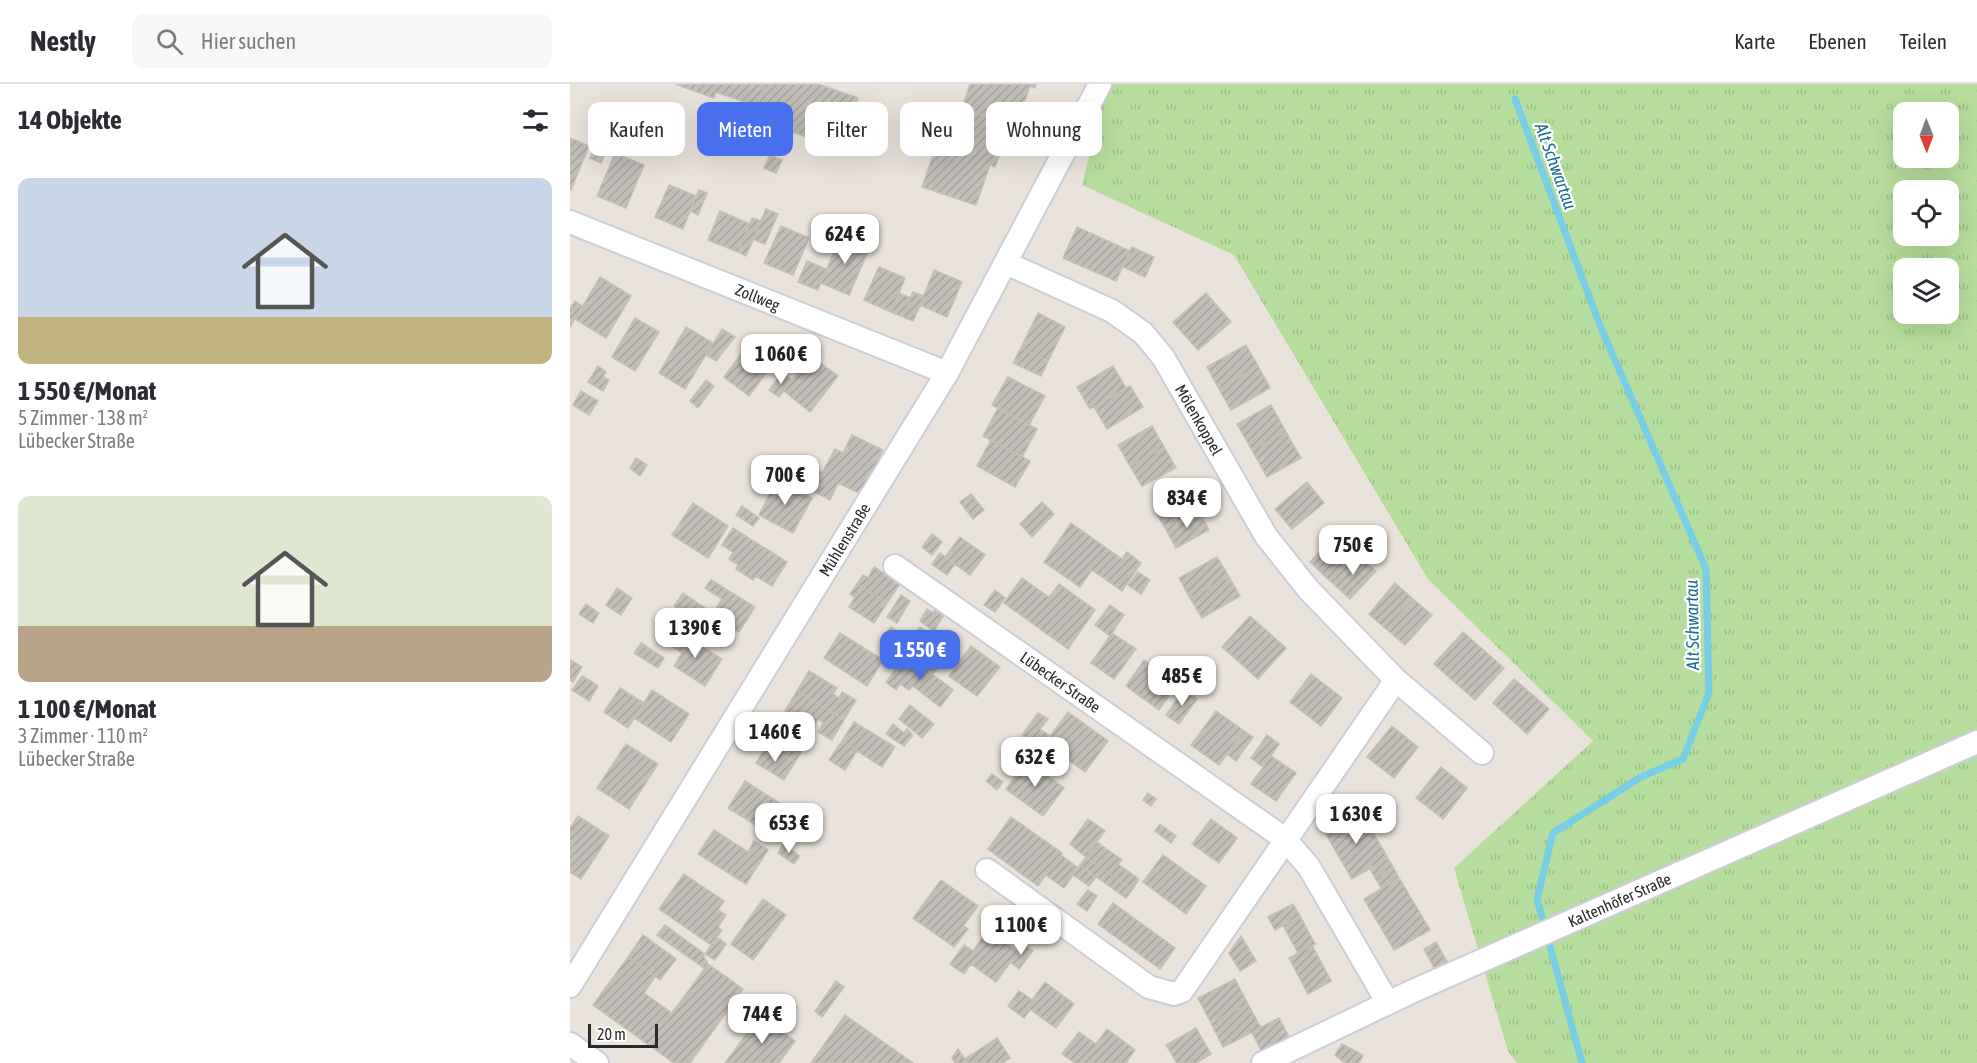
<!DOCTYPE html>
<html lang="de">
<head>
<meta charset="utf-8">
<style>
	:root { --surface:#fff; --page:#f7f7f7; --text:#2b2b33; --muted:#7c7c81; --line:#e1e1e2; --accent:#4870ec }
	body { margin:0; font-family:"Asap Condensed",sans-serif; background:var(--page); color:var(--text); height:100vh; display:flex; flex-direction:column; font-size:22px; white-space:nowrap }
	* { box-sizing:border-box; margin:0 }
	p { font-size:20px; color:var(--muted) }
	.icon { flex:none; width:33px; height:33px; fill:none; stroke:currentColor; stroke-width:2; stroke-linecap:round; stroke-linejoin:round }
	.map { position:relative; flex:1; overflow:hidden }
	.drawer { display:flex; flex-direction:column; background:var(--surface); width:570px }
	.drawer>* { flex:none }
	.hud { position:absolute; left:18px; top:18px; width:570px; height:54px; display:flex; gap:12px }
	.needle { width:39px; rotate:179deg }
	.fabs { position:absolute; left:1323px; top:18px; display:grid; gap:12px }
	.fabs a { display:grid; place-items:center; width:66px; height:66px; border-radius:12px; background:var(--surface); box-shadow:0 6px 24px #0002; font-size:30px }
	.scale { position:absolute; left:18px; bottom:15px; width:70px; box-sizing:border-box; padding-left:6px; border:3px solid #292929; border-top:0; font-size:16px; line-height:21px; white-space:nowrap; color:#292929; -webkit-text-stroke:4px #fff; paint-order:stroke }
	.price { position:absolute; translate:-50% -51px; padding:0 14px; border-radius:12px; background:#fff; color:#222; font-size:20px; line-height:39px; filter:drop-shadow(0 2px 3px #0008) }
	.price::after { content:''; position:absolute; left:50%; top:36px; width:18px; height:14px; margin-left:-9px; background:inherit; clip-path:polygon(0 0,100% 0,50% 100%) }
	.price.current { background:var(--accent); color:#fff }
	ul { padding:0; list-style:none }
	li { display:grid; align-content:center; gap:12px; height:318px; padding:0 18px }
	li span { display:grid; place-items:center; height:186px; border-radius:12px; color:#555 }
	li>.icon { margin-inline-start:auto }
	span .icon { width:108px; height:108px; fill:#fffc; stroke-width:1 }
	li b { font-size:26px }
	h2 { display:flex; justify-content:space-between; align-items:center; height:72px; padding:0 18px; font-size:26px }
	.tag { padding:0 21px; border-radius:12px; background:var(--surface); box-shadow:0 6px 24px #0002; font-size:21px; line-height:54px }
	.tag.current { background:var(--accent); color:#fff }
	header { display:flex; align-items:center; gap:36px; box-sizing:border-box; height:84px; padding:0 30px; background:var(--surface); border-bottom:2px solid var(--line) }
	header strong { font-size:28px }
	nav { display:flex; gap:33px; margin-inline-start:auto; font-size:21px }
	.search { width:420px; height:54px; background:var(--page); display:flex; align-items:center; gap:15px; box-sizing:border-box; padding:0 21px; border-radius:12px; color:var(--muted); font-size:22px }
	main { display:flex; flex:1; min-height:0 }
	.map>svg:first-child { display:block }
	.grass { fill:url(#grass-tufts); fill-rule:evenodd }
	.lines { fill:none; stroke-linecap:round; stroke-linejoin:round }
	.stream { stroke:#77cee5; stroke-width:7 }
	.building { fill:url(#building-hatch); stroke:#c6bfb6; stroke-width:1.5 }
	.minor-casing { stroke:#cbceda; stroke-width:26 }
	.minor { stroke:#fff; stroke-width:22 }
	.labels { text-anchor:middle; dominant-baseline:central; stroke-width:4.5; stroke-linejoin:round; paint-order:stroke }
	.street-label { font-size:16px; fill:#292929; stroke:#fff }
	.water-label { font-size:18px; font-style:italic; fill:#176d8f; stroke:#fff }
</style>
</head>
<body>
<header>
<strong>Nestly</strong>
<div class="search"><svg class="icon" aria-label="search" viewBox="0 0 24 24"><circle cx="10" cy="10" r="6"/><path d="M15 15l6 6"/></svg>Hier suchen</div>
<nav><a>Karte</a><a>Ebenen</a><a>Teilen</a></nav>
</header>
<main>
<section class="drawer">
<h2>14 Objekte<svg class="icon" aria-label="filters" viewBox="0 0 24 24"><path d="M4 7h16M4 17h16"/><circle cx="9" cy="7" r="2"/><circle cx="15" cy="17" r="2"/></svg></h2>
<ul>
<li><span style="background:linear-gradient(#c9d6e8 75%,#c2b280 0)"><svg class="icon" aria-label="home" viewBox="0 0 24 24"><path d="M3 11l9-7 9 7M6 9v11h12V9"/></svg></span><div><b>1 550 €/Monat</b><p>5 Zimmer · 138 m²</p><p>Lübecker Straße</p></div></li>
<li><span style="background:linear-gradient(#dfe7d0 70%,#b9a48a 0)"><svg class="icon" aria-label="home" viewBox="0 0 24 24"><path d="M3 11l9-7 9 7M6 9v11h12V9"/></svg></span><div><b>1 100 €/Monat</b><p>3 Zimmer · 110 m²</p><p>Lübecker Straße</p></div></li>
</ul>
</section>
<div class="map">
<svg width="1407" height="979" viewBox="0 0 1407 979">
	<defs>
		<pattern id="grass-tufts" width="24" height="20" patternUnits="userSpaceOnUse" patternTransform="scale(1.5)"><rect width="24" height="20" fill="#b6dd9d"/><path d="M3 7l-1-3M5 7V3M7 7l1-3M15 17l-1-3M17 17v-4M19 17l1-3" fill="none" stroke="#9cbe87"/></pattern>
		<pattern id="building-hatch" width="6" height="6" patternUnits="userSpaceOnUse" patternTransform="scale(1.5)"><rect width="6" height="6" fill="#c3beb8"/><path d="M-1 1l2-2M0 6l6-6M5 7l2-2" fill="none" stroke="#a8a39e"/></pattern>
	</defs>
	<rect width="100%" height="100%" fill="#eae3dc"/>
	<path class="grass" d="M 537,0 L 1407,0 L 1407,979 L 947,979 L 938,967 L 884,784 L 1023,657 L 858,495 L 664,171 L 512,101 ZM 1334,28 L 1378,28 L 1378,74 L 1334,74 ZM 1334,106 L 1378,106 L 1378,152 L 1334,152 ZM 1334,184 L 1378,184 L 1378,230 L 1334,230 Z"/>
	<g class="lines">
		<path class="stream" d="M 945,15 L 1031,244 L 1136,485 L 1139,609 L 1113,675 L 1071,693 L 983,749 L 967,815 L 1012,979"/>
	</g>
	<path class="building" d="M 105,0 L 195,0 L 187,22 L 146,8 L 144,14 Z
		M 195,0 L 248,0 L 288,14 L 270,65 L 223,48 L 225,43 L 185,29 Z
		M 400,0 L 466,0 L 465,4 L 460,2 L 446,42 L 392,24 Z
		M 386,22 L 440,41 L 425,83 L 420,81 L 406,121 L 352,103 L 366,63 L 371,65 Z
		M 92,29 L 104,34 L 96,52 L 84,48 Z
		M 32,47 L 43,51 L 31,79 L 20,74 Z
		M 148,49 L 161,54 L 156,67 L 142,62 Z
		M 0,54 L 19,62 L 1,106 L 0,105 Z
		M 45,69 L 74,81 L 56,124 L 27,112 Z
		M 200,71 L 212,76 L 206,89 L 194,84 Z
		M 99,101 L 126,112 L 113,145 L 85,133 Z
		M 129,106 L 137,109 L 128,131 L 120,127 Z
		M 196,125 L 208,130 L 195,160 L 183,155 Z
		M 150,127 L 180,140 L 168,168 L 138,156 Z
		M 182,134 L 191,137 L 176,172 L 168,168 Z
		M 211,142 L 239,154 L 223,191 L 194,179 Z
		M 507,143 L 560,167 L 546,197 L 493,174 Z
		M 271,151 L 300,163 L 279,211 L 251,199 Z
		M 562,163 L 584,173 L 575,193 L 553,183 Z
		M 237,177 L 256,185 L 248,206 L 228,198 Z
		M 309,183 L 335,194 L 321,228 L 294,216 Z
		M 364,186 L 392,198 L 377,233 L 350,221 Z
		M 30,193 L 61,212 L 36,254 L 5,235 Z
		M 343,208 L 354,212 L 343,237 L 333,233 Z
		M 329,209 L 341,214 L 333,233 L 321,228 Z
		M 636,209 L 661,238 L 628,266 L 603,238 Z
		M 5,217 L 12,222 L 0,243 L 0,225 Z
		M 468,229 L 495,243 L 478,277 L 451,264 Z
		M 65,234 L 89,248 L 65,287 L 42,273 Z
		M 116,243 L 143,259 L 115,305 L 89,289 Z
		M 152,245 L 165,253 L 146,277 L 136,271 Z
		M 676,261 L 688,282 L 649,305 L 637,283 Z
		M 451,264 L 478,277 L 471,292 L 443,279 Z
		M 174,266 L 199,285 L 179,312 L 154,293 Z
		M 241,272 L 268,292 L 240,328 L 214,307 Z
		M 28,282 L 36,288 L 33,293 L 39,296 L 33,307 L 18,298 Z
		M 543,282 L 556,304 L 520,325 L 507,303 Z
		M 688,282 L 700,304 L 661,326 L 649,305 Z
		M 213,289 L 222,296 L 209,313 L 199,306 Z
		M 438,293 L 475,312 L 459,341 L 422,321 Z
		M 136,296 L 144,302 L 128,324 L 120,317 Z
		M 560,302 L 573,323 L 537,345 L 524,323 Z
		M 11,307 L 28,317 L 19,331 L 3,321 Z
		M 701,321 L 716,348 L 682,366 L 667,340 Z
		M 428,324 L 467,345 L 452,373 L 413,352 Z
		M 582,342 L 594,363 L 560,382 L 548,361 Z
		M 716,348 L 731,374 L 697,393 L 682,366 Z
		M 282,351 L 313,366 L 291,410 L 268,399 L 260,416 L 237,404 L 247,386 L 252,389 L 265,365 L 273,369 Z
		M 421,356 L 460,377 L 445,403 L 407,382 Z
		M 594,363 L 606,384 L 572,402 L 560,382 Z
		M 66,374 L 77,381 L 70,392 L 60,384 Z
		M 207,396 L 242,414 L 223,449 L 189,431 Z
		M 737,398 L 754,419 L 722,445 L 705,425 Z
		M 617,406 L 628,426 L 595,444 L 584,425 Z
		M 401,410 L 414,426 L 403,435 L 390,418 Z
		M 472,418 L 484,430 L 462,453 L 450,440 Z
		M 123,419 L 158,442 L 138,474 L 102,451 Z
		M 172,422 L 189,434 L 183,442 L 166,431 Z
		M 628,426 L 639,446 L 606,464 L 595,444 Z
		M 501,439 L 552,475 L 557,468 L 571,479 L 552,507 L 522,486 L 510,503 L 474,478 Z
		M 163,444 L 217,478 L 202,502 L 186,492 L 183,496 L 166,485 L 168,481 L 159,475 L 163,468 L 152,461 Z
		M 362,450 L 372,458 L 362,471 L 352,463 Z
		M 766,450 L 785,469 L 760,497 L 740,478 Z
		M 390,453 L 415,471 L 400,491 L 375,473 Z
		M 370,469 L 385,480 L 377,491 L 362,480 Z
		M 785,469 L 806,487 L 780,515 L 760,497 Z
		M 647,473 L 659,493 L 620,514 L 609,494 Z
		M 304,483 L 330,500 L 317,519 L 287,500 L 293,491 L 298,494 Z
		M 568,488 L 580,496 L 571,510 L 558,501 Z
		M 659,493 L 670,512 L 632,534 L 620,514 Z
		M 452,494 L 479,513 L 489,500 L 525,526 L 498,565 L 434,519 Z
		M 141,496 L 185,523 L 169,548 L 142,531 L 152,515 L 135,504 Z
		M 825,499 L 843,515 L 817,546 L 799,530 Z
		M 287,500 L 317,519 L 304,539 L 279,523 L 285,513 L 280,510 Z
		M 47,504 L 62,514 L 51,531 L 36,521 Z
		M 425,506 L 435,514 L 425,528 L 414,521 Z
		M 113,509 L 135,524 L 127,537 L 104,522 Z
		M 331,511 L 340,517 L 327,539 L 317,533 Z
		M 843,515 L 862,531 L 835,561 L 817,546 Z
		M 16,520 L 29,529 L 23,539 L 9,530 Z
		M 540,521 L 554,531 L 540,552 L 525,541 Z
		M 357,525 L 363,529 L 365,525 L 374,531 L 364,547 L 350,537 Z
		M 680,532 L 698,548 L 670,579 L 652,563 Z
		M 321,543 L 339,557 L 350,543 L 381,567 L 363,590 L 314,553 Z
		M 109,548 L 152,575 L 135,602 L 104,582 L 112,569 L 101,562 Z
		M 698,548 L 716,564 L 688,595 L 670,579 Z
		M 893,548 L 934,584 L 905,616 L 864,580 Z
		M 270,549 L 313,576 L 297,602 L 254,574 Z
		M 542,549 L 566,565 L 544,595 L 521,579 Z
		M 71,559 L 94,574 L 88,584 L 64,569 Z
		M 401,562 L 430,583 L 407,612 L 379,592 Z
		M 337,571 L 383,606 L 370,623 L 343,602 L 339,606 L 330,600 L 326,606 L 316,598 Z
		M 0,576 L 12,583 L 3,598 L 0,596 Z
		M 574,576 L 607,600 L 589,626 L 556,602 Z
		M 239,587 L 267,604 L 263,610 L 269,614 L 272,608 L 286,616 L 274,636 L 227,607 Z
		M 741,590 L 772,614 L 751,642 L 720,618 Z
		M 12,592 L 28,602 L 19,617 L 2,606 Z
		M 944,595 L 979,625 L 957,650 L 923,619 Z
		M 50,604 L 74,619 L 58,644 L 34,628 Z
		M 614,605 L 627,615 L 609,640 L 596,631 Z
		M 82,606 L 119,630 L 101,658 L 64,634 Z
		M 227,607 L 274,636 L 262,656 L 248,648 L 253,639 L 248,635 L 243,644 L 215,627 Z
		M 340,621 L 364,640 L 352,654 L 329,635 Z
		M 646,627 L 674,647 L 649,681 L 621,661 Z
		M 498,628 L 538,657 L 515,688 L 475,659 Z
		M 468,629 L 478,635 L 470,645 L 480,652 L 471,665 L 452,651 Z
		M 284,638 L 325,663 L 312,683 L 272,657 Z
		M 323,640 L 334,649 L 337,645 L 343,651 L 334,662 L 316,650 Z
		M 208,642 L 236,660 L 225,678 L 197,661 Z
		M 822,642 L 848,663 L 824,694 L 797,673 Z
		M 674,647 L 683,653 L 666,677 L 657,670 Z
		M 697,651 L 709,660 L 693,683 L 681,674 Z
		M 272,657 L 287,667 L 275,686 L 259,676 Z
		M 56,660 L 88,680 L 59,725 L 27,704 Z
		M 197,661 L 225,678 L 214,696 L 186,679 Z
		M 701,672 L 726,689 L 706,717 L 681,700 Z
		M 457,677 L 494,704 L 473,732 L 436,705 Z
		M 871,683 L 897,704 L 873,735 L 846,714 Z
		M 422,690 L 433,698 L 427,706 L 416,697 Z
		M 175,697 L 230,732 L 213,758 L 158,724 Z
		M 578,709 L 586,715 L 581,722 L 573,716 Z
		M 790,727 L 818,774 L 782,795 L 754,747 Z
		M 8,732 L 39,752 L 11,795 L 0,788 L 0,744 Z
		M 441,733 L 492,769 L 468,802 L 418,765 Z
		M 518,735 L 535,747 L 516,773 L 500,760 Z
		M 641,735 L 667,754 L 649,779 L 622,760 Z
		M 590,740 L 606,752 L 601,759 L 585,747 Z
		M 144,746 L 178,768 L 184,757 L 198,766 L 176,800 L 128,770 Z
		M 527,758 L 552,776 L 548,780 L 569,795 L 562,806 L 516,773 Z
		M 213,760 L 230,772 L 224,780 L 208,769 Z
		M 491,771 L 508,784 L 494,804 L 476,791 Z
		M 593,771 L 636,802 L 616,830 L 573,798 Z
		M 516,773 L 562,806 L 556,814 L 510,781 Z
		M 818,774 L 823,783 L 805,794 L 800,784 Z
		M 510,781 L 526,793 L 519,802 L 503,791 Z
		M 823,783 L 829,794 L 811,804 L 805,794 Z
		M 114,790 L 154,817 L 148,826 L 156,831 L 148,843 L 152,846 L 141,861 L 89,825 Z
		M 829,794 L 860,846 L 824,866 L 794,815 Z
		M 371,796 L 408,822 L 393,842 L 398,845 L 384,863 L 343,834 Z
		M 518,806 L 527,812 L 517,827 L 507,820 Z
		M 193,815 L 216,831 L 183,876 L 161,860 Z
		M 543,819 L 605,864 L 590,885 L 528,840 Z
		M 723,820 L 730,832 L 705,846 L 698,833 Z
		M 730,832 L 745,860 L 728,869 L 713,841 Z
		M 95,841 L 132,868 L 138,880 L 134,884 L 87,851 Z
		M 418,846 L 448,868 L 426,898 L 401,880 L 394,890 L 380,880 L 394,861 L 403,867 Z
		M 73,851 L 106,875 L 90,896 L 58,873 Z
		M 671,852 L 686,877 L 670,887 L 659,869 Z
		M 147,853 L 156,860 L 145,876 L 135,870 Z
		M 866,858 L 878,879 L 864,884 L 854,865 Z
		M 453,860 L 463,867 L 449,885 L 440,878 Z
		M 742,861 L 761,897 L 738,910 L 719,874 Z
		M 58,873 L 85,893 L 74,909 L 102,929 L 138,880 L 173,905 L 120,979 L 104,979 L 23,921 Z
		M 665,895 L 678,920 L 641,939 L 628,914 Z
		M 266,897 L 274,903 L 252,933 L 245,927 Z
		M 475,898 L 504,920 L 486,944 L 457,923 Z
		M 449,907 L 462,916 L 457,923 L 460,926 L 454,934 L 438,922 Z
		M 678,920 L 691,944 L 653,963 L 641,939 Z
		M 275,931 L 343,979 L 241,979 Z
		M 190,932 L 225,957 L 209,979 L 155,979 Z
		M 709,934 L 720,955 L 692,969 L 682,948 Z
		M 626,944 L 641,970 L 626,979 L 607,979 L 596,961 Z
		M 537,945 L 565,966 L 556,979 L 505,979 L 492,970 L 509,948 L 526,960 Z
		M 427,954 L 440,974 L 432,979 L 397,979 L 395,975 Z
		M 772,960 L 793,971 L 789,979 L 775,979 L 765,971 Z
		M 388,965 L 395,975 L 397,979 L 385,979 L 382,974 Z"/>
	<g class="lines">
		<g class="minor-casing">
			<g id="minor">
				<path id="s1" d="M 0,138 L 377,289"/>
				<path id="s2" d="M 436,179 L 542,227 L 573,249 L 593,273 L 696,452 L 738,505 L 826,596 L 912,669"/>
				<path id="s3" d="M 325,482 L 715,755 L 739,783 L 818,919"/>
				<path d="M 417,786 L 579,903 L 604,910 L 612,907 L 826,596"/>
				<path id="s4" d="M 0,902 L 377,289 L 530,0"/>
				<path d="M 0,960 L 27,979"/>
				<path id="s5" d="M 693,979 L 843,907 L 1407,658"/>
			</g>
		</g>
		<use href="#minor" class="minor"/>
	</g>
	<g class="labels">
		<g class="street-label">
			<text stroke="none"><textPath href="#s1" startOffset="202">Zollweg</textPath></text>
			<text stroke="none"><textPath href="#s2" startOffset="258">Mölenkoppel</textPath></text>
			<text stroke="none"><textPath href="#s4" startOffset="524">Mühlenstraße</textPath></text>
			<text stroke="none"><textPath href="#s3" startOffset="202">Lübecker Straße</textPath></text>
			<text stroke="none"><textPath href="#s5" startOffset="392">Kaltenhöfer Straße</textPath></text>
		</g>
		<g class="water-label">
			<text transform="translate(986 82) rotate(70)">Alt Schwartau</text>
			<text transform="translate(1122 541) rotate(-91)">Alt Schwartau</text>
		</g>
	</g>
</svg>
<div class="fabs">
<a><svg class="needle" viewBox="-14 -14 28 28"><path d="M0-13l5 13h-10z" fill="#e53935"/><path d="M0 13l5-13h-10z" fill="#7c7c81"/></svg></a>
<a><svg class="icon" aria-label="locate" viewBox="0 0 24 24"><circle cx="12" cy="12" r="6"/><path d="M12 2v4M12 18v4M2 12h4M18 12h4"/></svg></a>
<a><svg class="icon" aria-label="layers" viewBox="0 0 24 24"><path d="M12 4l9 5-9 5-9-5zM3 14l9 5 9-5"/></svg></a>
</div>
<div class="scale">20 m</div>
<b class="price" style="left:275px;top:181px">624 €</b>
<b class="price" style="left:211px;top:301px">1 060 €</b>
<b class="price" style="left:215px;top:422px">700 €</b>
<b class="price" style="left:617px;top:445px">834 €</b>
<b class="price" style="left:783px;top:492px">750 €</b>
<b class="price" style="left:125px;top:575px">1 390 €</b>
<b class="price current" style="left:350px;top:597px">1 550 €</b>
<b class="price" style="left:612px;top:623px">485 €</b>
<b class="price" style="left:205px;top:679px">1 460 €</b>
<b class="price" style="left:465px;top:704px">632 €</b>
<b class="price" style="left:786px;top:761px">1 630 €</b>
<b class="price" style="left:219px;top:770px">653 €</b>
<b class="price" style="left:451px;top:872px">1 100 €</b>
<b class="price" style="left:192px;top:961px">744 €</b>
<div class="hud">
<a class="tag">Kaufen</a>
<a class="tag current">Mieten</a>
<a class="tag">Filter</a>
<a class="tag">Neu</a>
<a class="tag">Wohnung</a>
</div>
</div>
</main>
</body>
</html>
